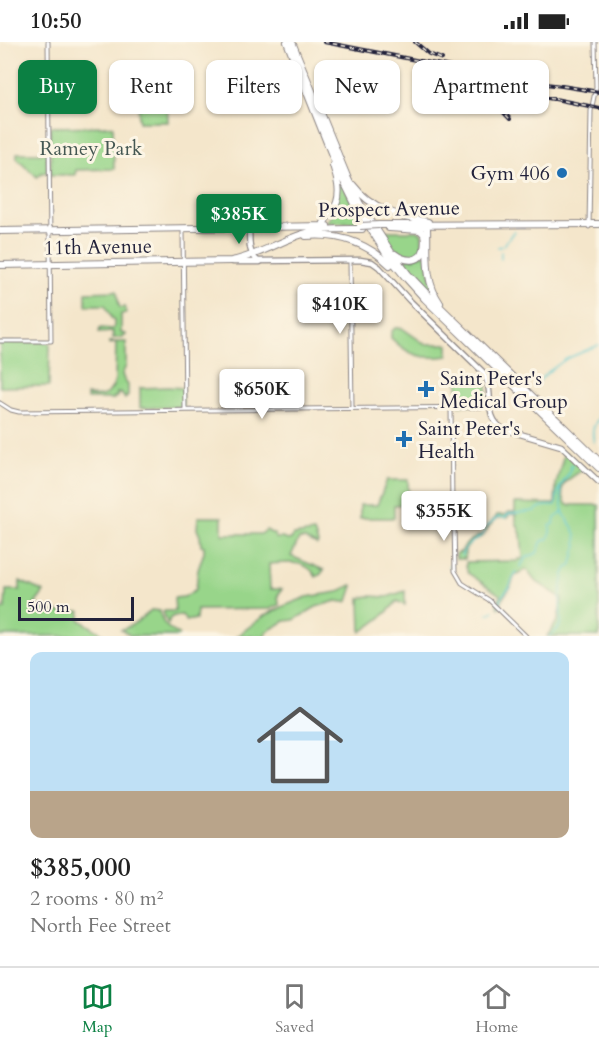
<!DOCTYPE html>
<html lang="en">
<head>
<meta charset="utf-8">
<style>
	:root { --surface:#fff; --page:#f6f6f6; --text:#222; --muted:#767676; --line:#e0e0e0; --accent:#0b8043 }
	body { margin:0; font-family:Cardo,serif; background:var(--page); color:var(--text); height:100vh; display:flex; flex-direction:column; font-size:22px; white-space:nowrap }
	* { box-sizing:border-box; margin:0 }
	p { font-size:20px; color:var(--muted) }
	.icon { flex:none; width:33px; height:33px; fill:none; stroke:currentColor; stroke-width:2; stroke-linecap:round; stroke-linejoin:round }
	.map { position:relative; height:594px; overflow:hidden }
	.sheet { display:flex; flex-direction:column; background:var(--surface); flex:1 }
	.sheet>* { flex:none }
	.banner { position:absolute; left:18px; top:18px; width:564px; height:54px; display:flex; gap:12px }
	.scale { position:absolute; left:18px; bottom:15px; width:116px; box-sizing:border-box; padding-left:6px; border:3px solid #22223b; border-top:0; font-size:16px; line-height:21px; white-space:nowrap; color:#22223b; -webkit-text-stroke:4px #fcf5e5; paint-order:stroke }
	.price { position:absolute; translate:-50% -51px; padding:0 14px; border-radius:6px; background:#fff; color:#222; font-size:20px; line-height:39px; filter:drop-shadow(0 2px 3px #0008) }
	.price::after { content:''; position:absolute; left:50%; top:36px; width:18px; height:14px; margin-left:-9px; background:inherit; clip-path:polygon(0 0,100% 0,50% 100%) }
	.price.current { background:var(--accent); color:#fff }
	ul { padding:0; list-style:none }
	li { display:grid; align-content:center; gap:12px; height:318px; padding:0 30px }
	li+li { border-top:2px solid var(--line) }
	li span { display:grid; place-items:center; height:186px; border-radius:12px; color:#555 }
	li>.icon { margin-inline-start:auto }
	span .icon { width:108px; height:108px; fill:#fffc; stroke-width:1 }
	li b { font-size:26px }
	.pill { padding:0 21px; border-radius:12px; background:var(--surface); box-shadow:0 2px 4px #0004; font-size:21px; line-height:54px }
	.pill.current { background:var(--accent); color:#fff }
	.status { display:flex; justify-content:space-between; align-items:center; height:42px; padding:0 30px; background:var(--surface); direction:ltr }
	.status svg { height:16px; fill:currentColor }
	.tabs { display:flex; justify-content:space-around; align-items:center; height:84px; border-top:2px solid var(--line); background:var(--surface); font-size:16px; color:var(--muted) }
	.tabs a { display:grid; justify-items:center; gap:3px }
	.tabs .current { color:var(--accent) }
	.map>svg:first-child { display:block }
	.green { fill:#98d58a; stroke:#5d7c62; stroke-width:1.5 }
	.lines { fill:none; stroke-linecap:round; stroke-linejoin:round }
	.stream { stroke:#5cc9d0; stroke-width:1.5 }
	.minor-casing { stroke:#8b8483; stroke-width:5 }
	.major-casing { stroke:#8b8483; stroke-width:7 }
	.highway-casing { stroke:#8b8483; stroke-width:8 }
	.minor { stroke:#fff; stroke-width:3 }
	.major { stroke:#fff; stroke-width:4.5 }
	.highway { stroke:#fff; stroke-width:6 }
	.rail-casing { stroke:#22223b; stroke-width:4 }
	.rail { stroke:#fcf5e5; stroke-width:1.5; stroke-dasharray:4.5; stroke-linecap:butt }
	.highway-bridge-casing { stroke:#8b8483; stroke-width:8; stroke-linecap:butt }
	.highway-bridge { stroke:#fff; stroke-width:6 }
	.poi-dot { fill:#1f6fb2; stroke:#fcf5e5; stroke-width:2 }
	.labels { text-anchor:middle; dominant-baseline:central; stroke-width:6; stroke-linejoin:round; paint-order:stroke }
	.park-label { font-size:20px; fill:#455853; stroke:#fcf5e5 }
	.poi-label { font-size:20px; fill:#22223b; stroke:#fcf5e5; text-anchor:start }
	.street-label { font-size:20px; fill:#22223b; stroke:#fcf5e5 }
</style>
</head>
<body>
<div class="status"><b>10:50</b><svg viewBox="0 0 49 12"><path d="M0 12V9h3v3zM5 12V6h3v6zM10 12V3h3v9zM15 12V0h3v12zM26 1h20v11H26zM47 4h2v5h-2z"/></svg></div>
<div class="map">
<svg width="599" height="594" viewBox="0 0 599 594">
	<rect width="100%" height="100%" fill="#fcf5e5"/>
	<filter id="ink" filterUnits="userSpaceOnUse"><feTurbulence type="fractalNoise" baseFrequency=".0167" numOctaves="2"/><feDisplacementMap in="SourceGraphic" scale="12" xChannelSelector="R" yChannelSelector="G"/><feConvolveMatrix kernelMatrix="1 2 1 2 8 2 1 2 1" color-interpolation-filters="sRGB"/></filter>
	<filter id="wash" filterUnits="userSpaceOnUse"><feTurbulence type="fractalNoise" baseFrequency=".008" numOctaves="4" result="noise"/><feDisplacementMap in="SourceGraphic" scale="24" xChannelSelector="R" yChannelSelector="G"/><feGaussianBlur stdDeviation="1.35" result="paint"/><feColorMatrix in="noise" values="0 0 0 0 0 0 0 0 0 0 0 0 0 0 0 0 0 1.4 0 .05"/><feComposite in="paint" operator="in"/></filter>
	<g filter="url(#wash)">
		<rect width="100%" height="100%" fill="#f4e6cb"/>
		<path class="green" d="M 167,56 L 168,80 L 139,80 L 138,57 Z
			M 113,84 L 114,127 L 76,128 L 75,133 L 51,133 L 50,85 Z
			M 17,111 L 47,111 L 47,130 L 41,131 L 37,135 L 17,116 Z
			M 338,134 L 363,180 L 326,181 L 335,168 Z
			M 382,189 L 418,189 L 422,191 L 423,209 L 414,217 L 395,211 L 380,191 Z
			M 426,212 L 436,257 L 425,249 L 399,217 L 403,218 Z
			M 117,249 L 119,264 L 121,266 L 125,265 L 126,271 L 121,272 L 121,291 L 126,292 L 126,293 L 120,296 L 113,296 L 113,290 L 99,291 L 100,286 L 113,287 L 114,284 L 114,277 L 111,276 L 111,274 L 105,263 L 86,263 L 86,250 Z
			M 395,286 L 402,286 L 425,302 L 446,302 L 448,303 L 448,314 C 423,318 409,314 391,296 L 391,290 Z
			M 47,300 L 50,302 L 49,344 L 0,345 L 0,301 Z
			M 109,300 L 126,300 L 126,324 L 122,332 L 124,338 L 128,343 L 128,353 L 125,357 L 121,351 L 118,352 L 117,350 L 117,355 L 114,355 L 114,357 L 87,357 L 87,353 C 100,357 112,353 115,338 L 116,302 L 114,301 L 109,302 Z
			M 465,336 L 468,339 L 472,337 L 479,342 L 485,336 L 487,341 L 488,363 L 459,363 L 458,337 Z
			M 168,345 L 183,346 L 183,365 L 140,366 L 140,346 Z
			M 566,411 L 584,427 C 567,439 555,441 567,463 L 599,463 L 599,594 L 547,594 L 558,578 L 562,556 L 535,539 L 526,527 L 515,533 L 511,544 L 504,554 L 499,566 L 497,564 L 500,553 L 468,531 L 466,525 L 466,520 L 518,519 L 518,517 L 523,517 L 521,492 L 516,480 L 516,473 L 510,472 L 507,476 L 498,476 L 489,484 L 483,494 L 471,500 L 465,508 L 465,517 L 456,517 L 456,511 L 461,510 C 466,499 473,497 484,491 C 487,482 493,481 497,473 L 505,473 L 509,470 L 515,470 L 515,461 L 555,462 L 556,442 L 564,412 Z
			M 387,438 L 408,438 L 409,462 L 394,463 L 394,476 L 360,476 L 360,463 L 377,463 Z
			M 198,475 L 222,475 L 222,492 L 261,492 L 266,488 L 275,493 L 275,496 L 282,496 L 288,498 L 291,497 L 294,493 L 314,490 L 318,501 L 317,503 L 305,497 L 299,497 L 291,514 L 324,528 L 321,532 L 316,535 C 307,517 287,521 269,522 L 270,547 L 282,547 L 278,553 L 279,563 L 270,567 L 197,568 L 196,577 L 186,579 L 182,573 L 174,574 L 170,576 L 168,582 L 165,576 L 163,569 L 175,569 L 174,556 L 184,555 L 196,547 L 198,528 L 204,510 L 204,504 L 201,503 L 200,494 L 197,487 Z
			M 20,539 L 44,550 L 35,562 L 53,570 L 80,569 L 80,578 L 106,594 L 0,594 L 0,567 L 5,567 L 6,548 L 20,548 Z
			M 351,543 L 353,544 L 348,559 L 344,560 L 336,559 L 316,565 L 294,578 L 285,579 L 266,590 L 266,594 L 237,594 L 264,574 L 284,564 L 307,555 L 338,550 Z
			M 405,549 L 405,563 L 397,559 C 388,571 373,582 361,590 L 360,556 L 369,554 L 387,555 Z
			M 151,568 L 160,569 C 161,581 168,588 179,592 L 178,594 L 131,594 L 121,588 C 133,584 142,577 151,568 Z"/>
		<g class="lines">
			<path class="stream" d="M 498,205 L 503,204 L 514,189
				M 501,217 L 501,210
				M 535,343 L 548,330 L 566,317 L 599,303
				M 594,400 C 591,389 593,385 599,375
				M 461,514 L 465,506 L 476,497 L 483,493 L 487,484 L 498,475 L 505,476 L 508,472 L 535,469 C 542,462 548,465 556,463 L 557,453 L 560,445
				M 449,525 L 451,522
				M 520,525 L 526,516 L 537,511 L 542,499 L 548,497 L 550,492 L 550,484 L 554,482 L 555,476 L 561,472 L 562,469
				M 499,564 L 502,554 L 509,546 L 516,530
				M 488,572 L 494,569
				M 549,594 L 557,588 L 561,582 L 560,557 L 564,532 L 567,526 L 571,524 C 574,517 574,510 577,504 C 575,498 578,496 575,490 C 572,482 565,477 563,469 C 561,461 562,453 560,445 L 568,433 L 571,424 L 573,422"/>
		</g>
	</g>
	<g filter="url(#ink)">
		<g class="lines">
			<g class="minor-casing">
				<path id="minor" d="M 589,185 L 591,69 L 596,45 L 595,0
					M 183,188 L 185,367
					M 350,219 L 352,366
					M 0,299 L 51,299 L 48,0
					M 0,361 L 11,368 L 19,370 L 490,365
					M 451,365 L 452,463 L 454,482 L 455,529 L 462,541 L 489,558 L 526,594"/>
			</g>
			<g class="major-casing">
				<path id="major" d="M 249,185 C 250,198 247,210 258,219 L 360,218 L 372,220 L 379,225 L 409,258 L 483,330 C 496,351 482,374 503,387 L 561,404 L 599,440
					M 233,220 L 260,220"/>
			</g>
			<g class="highway-casing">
				<path id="highway" d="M 287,0 L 337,126 L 355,162 L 385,210 L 406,236 L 425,257 L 599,426
					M 292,0 L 348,137 L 360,162 L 391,210 L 408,232 L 428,253 L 599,419
					M 353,143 C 371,167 400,175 428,180
					M 379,183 L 599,182
					M 423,183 L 427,186 C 428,212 424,239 440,261
					M 323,186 C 323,178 328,176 332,170 C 343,155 338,139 333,123
					M 389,186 L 420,188 L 424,192 C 425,196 425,202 424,207 C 420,222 404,219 395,212
					M 0,189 L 327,184
					M 306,194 C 338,191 367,201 390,223
					M 0,223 L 231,219 C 254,215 275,202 297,194 C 318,186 340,187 362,187"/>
			</g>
			<use href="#minor" class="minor"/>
			<use href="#major" class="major"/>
			<use href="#highway" class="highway"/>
			<g class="rail-casing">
				<path id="rail" d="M 324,0 L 522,39 L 562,44 L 599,50
					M 415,0 L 429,12 L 442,17
					M 447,27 L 472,41 L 553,57
					M 472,44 L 489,55 L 510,77
					M 555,57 L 599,66"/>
			</g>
			<use href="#rail" class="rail"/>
			<g class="highway-bridge-casing">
				<path id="highway-bridge" d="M 360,184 L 379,183"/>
			</g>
			<use href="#highway-bridge" class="highway-bridge"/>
		</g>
	</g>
	<g class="poi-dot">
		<circle cx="562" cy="131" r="6"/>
		<path d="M423 338h6v6h6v6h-6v6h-6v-6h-6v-6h6z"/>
		<path d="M401 388h6v6h6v6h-6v6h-6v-6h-6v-6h6z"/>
	</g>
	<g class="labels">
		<g class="park-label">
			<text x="91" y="106">Ramey Park</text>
		</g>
		<g class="poi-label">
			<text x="550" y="131" text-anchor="end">Gym 406</text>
			<text x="440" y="336">Saint Peter's<tspan x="440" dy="23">Medical Group</tspan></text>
			<text x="418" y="386">Saint Peter's<tspan x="418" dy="23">Health</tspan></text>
		</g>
		<g class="street-label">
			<text transform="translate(389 167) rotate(-1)">Prospect Avenue</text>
			<text transform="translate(98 205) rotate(-1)">11th Avenue</text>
		</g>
	</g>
</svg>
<div class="scale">500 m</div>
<b class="price current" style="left:239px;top:203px">$385K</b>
<b class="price" style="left:340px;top:293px">$410K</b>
<b class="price" style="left:262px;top:378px">$650K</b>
<b class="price" style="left:444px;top:500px">$355K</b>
<div class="banner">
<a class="pill current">Buy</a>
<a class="pill">Rent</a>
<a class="pill">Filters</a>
<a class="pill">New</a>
<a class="pill">Apartment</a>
</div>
</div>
<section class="sheet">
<ul>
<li><span style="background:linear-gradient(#bfe0f5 75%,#b9a48a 0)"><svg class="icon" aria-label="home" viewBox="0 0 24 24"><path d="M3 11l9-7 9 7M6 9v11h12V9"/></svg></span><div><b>$385,000</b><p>2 rooms · 80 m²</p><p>North Fee Street</p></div></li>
</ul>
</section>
<nav class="tabs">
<a class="current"><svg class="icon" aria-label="map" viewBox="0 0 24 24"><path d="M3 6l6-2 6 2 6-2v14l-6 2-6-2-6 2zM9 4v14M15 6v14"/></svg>Map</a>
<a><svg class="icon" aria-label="saved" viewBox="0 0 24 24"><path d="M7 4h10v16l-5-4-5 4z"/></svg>Saved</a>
<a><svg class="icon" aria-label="home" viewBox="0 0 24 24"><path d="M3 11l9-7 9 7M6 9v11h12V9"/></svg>Home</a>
</nav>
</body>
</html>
